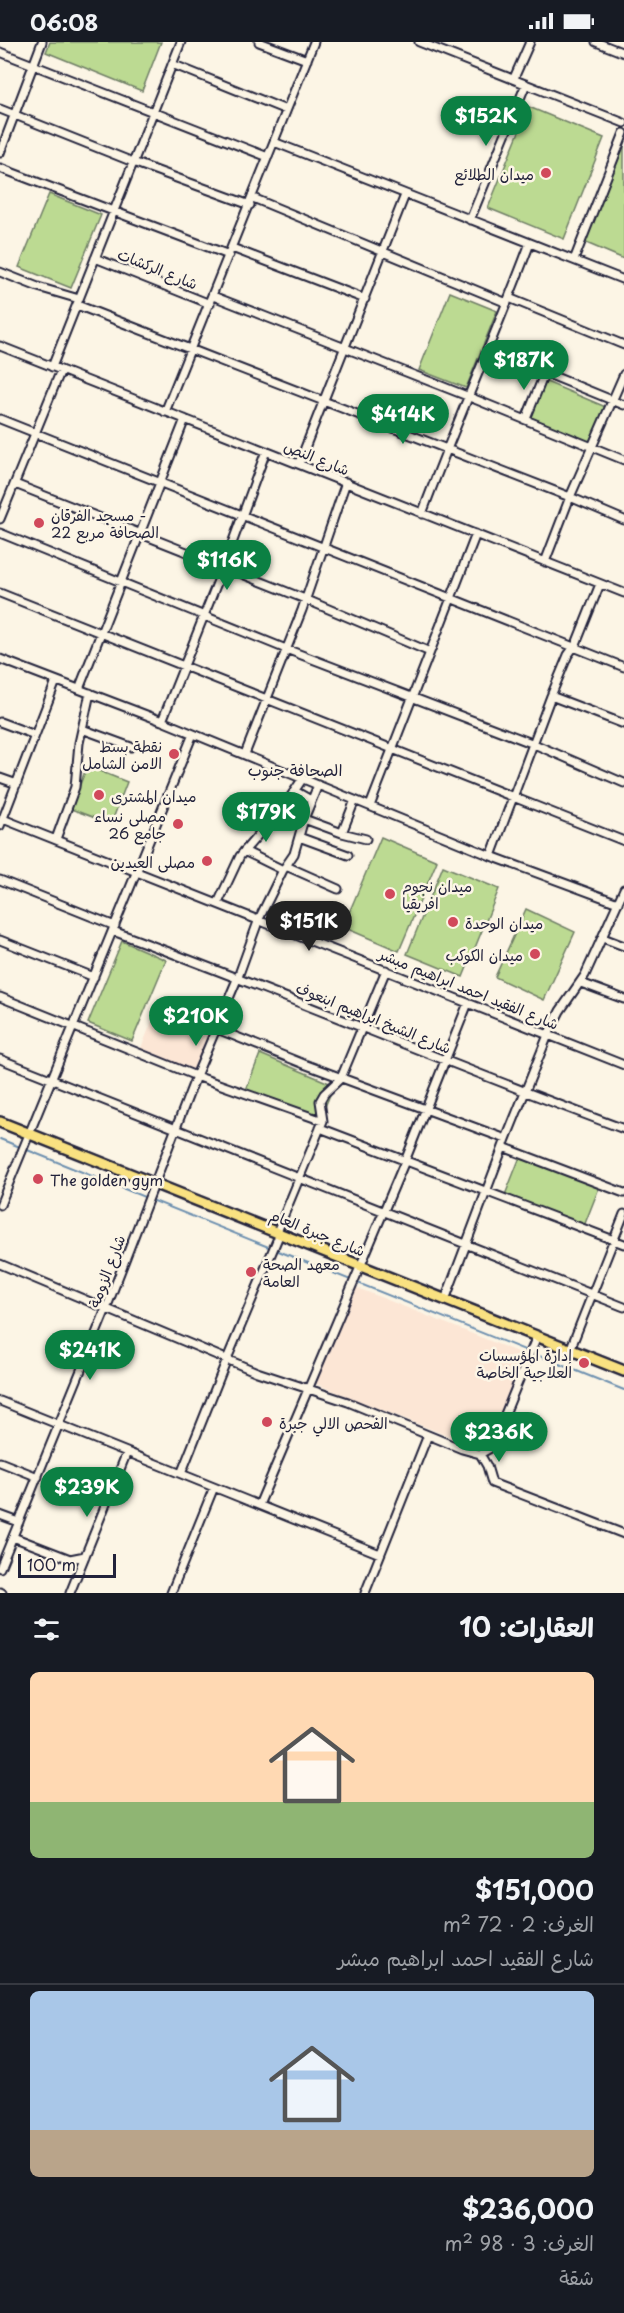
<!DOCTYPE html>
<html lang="ar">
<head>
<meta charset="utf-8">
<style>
	:root { --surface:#171b24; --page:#242831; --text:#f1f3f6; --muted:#9ea1a6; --line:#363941; --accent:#0b8043 }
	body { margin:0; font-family:"Playpen Sans","Playpen Sans Arabic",sans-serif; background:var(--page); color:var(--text); direction:rtl; height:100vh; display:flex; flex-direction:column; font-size:22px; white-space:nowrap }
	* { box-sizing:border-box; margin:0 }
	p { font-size:20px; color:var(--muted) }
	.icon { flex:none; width:33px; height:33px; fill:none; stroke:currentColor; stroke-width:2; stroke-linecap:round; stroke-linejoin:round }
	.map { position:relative; height:1551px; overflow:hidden; direction:ltr }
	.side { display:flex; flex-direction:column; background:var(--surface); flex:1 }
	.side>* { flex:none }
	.scale { position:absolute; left:18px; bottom:15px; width:98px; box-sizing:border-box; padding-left:6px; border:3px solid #22223b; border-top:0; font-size:16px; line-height:21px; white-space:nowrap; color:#22223b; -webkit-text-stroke:4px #fcf5e5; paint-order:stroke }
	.price { position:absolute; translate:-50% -51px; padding:0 14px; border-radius:21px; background:var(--accent); color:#fff; font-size:20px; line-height:39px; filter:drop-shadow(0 2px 3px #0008) }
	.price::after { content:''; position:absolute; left:50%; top:36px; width:18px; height:14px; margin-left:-9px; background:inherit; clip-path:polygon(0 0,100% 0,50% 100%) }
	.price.current { background:#222; color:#fff }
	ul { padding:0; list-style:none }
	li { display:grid; align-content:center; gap:12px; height:318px; padding:0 30px }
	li+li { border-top:2px solid var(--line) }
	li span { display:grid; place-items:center; height:186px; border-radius:9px; color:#555 }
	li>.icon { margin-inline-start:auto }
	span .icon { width:108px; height:108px; fill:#fffc; stroke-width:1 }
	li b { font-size:26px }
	h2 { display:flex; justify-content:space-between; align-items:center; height:72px; padding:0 30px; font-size:26px }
	.status { display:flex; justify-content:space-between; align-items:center; height:42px; padding:0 30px; background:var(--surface); direction:ltr }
	.status svg { height:16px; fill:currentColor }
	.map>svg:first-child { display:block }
	.built { fill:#fce6d5 }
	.green { fill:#bcda92; stroke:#6f7e66; stroke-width:1.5 }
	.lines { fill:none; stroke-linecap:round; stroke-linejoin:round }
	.stream { stroke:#6c8faf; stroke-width:2 }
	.minor-casing { stroke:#22223b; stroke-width:11 }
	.major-casing { stroke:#22223b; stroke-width:14 }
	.minor { stroke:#fcf5e5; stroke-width:7 }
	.major { stroke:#f9e181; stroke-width:9 }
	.poi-dot { fill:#d1495b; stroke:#fcf5e5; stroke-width:2 }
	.labels { text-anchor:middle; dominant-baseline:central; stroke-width:5; stroke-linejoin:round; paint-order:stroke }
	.poi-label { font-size:15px; fill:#22223b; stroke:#fcf5e5; text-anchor:start }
	.street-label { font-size:15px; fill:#22223b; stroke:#fcf5e5 }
	.neighbourhood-label { font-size:16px; fill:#22223b; stroke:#fcf5e5 }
</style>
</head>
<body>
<div class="status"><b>06:08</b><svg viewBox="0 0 49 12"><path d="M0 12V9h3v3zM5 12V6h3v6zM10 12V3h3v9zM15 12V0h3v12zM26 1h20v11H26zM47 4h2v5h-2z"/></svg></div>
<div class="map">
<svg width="624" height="1551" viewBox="0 0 624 1551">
	<rect width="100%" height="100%" fill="#fcf5e5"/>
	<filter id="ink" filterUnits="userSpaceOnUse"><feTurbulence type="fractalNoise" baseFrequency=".0167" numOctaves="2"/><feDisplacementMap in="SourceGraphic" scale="12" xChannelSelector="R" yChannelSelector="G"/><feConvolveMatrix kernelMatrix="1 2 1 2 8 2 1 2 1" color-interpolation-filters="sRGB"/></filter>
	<g filter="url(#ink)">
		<path class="built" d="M 157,967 L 214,991 L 198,1030 L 141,1006 Z
			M 355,1245 L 525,1313 L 487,1409 L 316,1342 Z"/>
		<path class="green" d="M 50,0 L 161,0 L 142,49 L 46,10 Z
			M 529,65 L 604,96 L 564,197 L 488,166 Z
			M 624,103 L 624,217 L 584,200 Z
			M 49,152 L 101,173 L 71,246 L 19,225 Z
			M 450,250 L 497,269 L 466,346 L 419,328 Z
			M 544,339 L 608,366 L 591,407 L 527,380 Z
			M 87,724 L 127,740 L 111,782 L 71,767 Z
			M 381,795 L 437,819 L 399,909 L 343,885 Z
			M 443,824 L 499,847 L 463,935 L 407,912 Z
			M 526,867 L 575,890 L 544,958 L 495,935 Z
			M 122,899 L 166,918 L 132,999 L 88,981 Z
			M 260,1012 L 334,1043 L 320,1077 L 246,1048 Z
			M 520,1115 L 599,1146 L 584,1184 L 505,1153 Z"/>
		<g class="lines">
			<path class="stream" d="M 0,1097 L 624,1348"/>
			<g class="minor-casing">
				<path id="minor" d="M 259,0 L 307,18
					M 419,0 L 624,81
					M 596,0 L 624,11
					M 0,10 L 268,115
					M 172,22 L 286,68
					M 514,36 L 530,0
					M 0,67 L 133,120 L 250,163
					M 274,100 L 624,238
					M 0,111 L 42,0
					M 0,126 L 229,213
					M 253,156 L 507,261
					M 470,178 L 526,42
					M 232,206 L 365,257
					M 95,216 L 210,262
					M 574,218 L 624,91
					M 0,230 L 38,245 L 79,257
					M 213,254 L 467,354 L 624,418
					M 509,256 L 624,303
					M 77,263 L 570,455 L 624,478
					M 0,304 L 624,551
					M 487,307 L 624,363
					M 52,325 L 181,0
					M 165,370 L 314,0
					M 0,377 L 624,625
					M 526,377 L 545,330
					M 299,421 L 405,153
					M 15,442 L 305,557 L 430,610
					M 422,472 C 456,380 496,292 530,201
					M 0,477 L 61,328
					M 0,491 L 286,607 L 534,702 L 624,741
					M 545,520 L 570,455 L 624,332
					M 0,551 L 624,799
					M 0,617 L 162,679 L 491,814 L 618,861
					M 79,647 L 185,377
					M 551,654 L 624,682
					M 162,679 L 223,526 L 266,409
					M 0,680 L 35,693
					M 82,687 L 131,705
					M 245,712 L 302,568 L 346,440
					M 0,736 L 17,742
					M 295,749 L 311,758
					M 370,764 L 476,492
					M 3,777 L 624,1023
					M 304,777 L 342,791 L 366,797
					M 0,784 L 56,639
					M 342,791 L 355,758
					M 299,795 L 348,813
					M 56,797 L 75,745 L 79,701 L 90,651
					M 244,809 L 283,828
					M 491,814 L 551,654 L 568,613 L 576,602 L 600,542
					M 286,824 L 338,847
					M 0,838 L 115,884
					M 218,861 L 240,814 L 289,757 L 303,736
					M 113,889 C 284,952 453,1024 624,1087
					M 603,896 L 624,904
					M 0,898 L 94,935
					M 581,941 L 624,957
					M 0,955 L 196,1034 L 323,1079
					M 217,987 L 304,1022 L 506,1097
					M 0,1017 L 624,1265
					M 320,1086 L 624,1202
					M 503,1105 L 624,1151
					M 0,1163 L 193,692
					M 277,1190 L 323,1079 L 320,1059 L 324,1052 L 341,1036 L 386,928
					M 0,1222 L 257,1330 L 348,1360 L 462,1407 L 480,1412 L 489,1407 L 496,1394 L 537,1294
					M 445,1258 L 506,1097 L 548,993 L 560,969 L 585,933 L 624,847
					M 570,1308 L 624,1172
					M 0,1359 L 380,1512
					M 480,1412 L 487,1424 L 492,1441 L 624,1492
					M 0,1420 L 38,1435
					M 181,1432 L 227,1317 L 280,1191
					M 259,1463 L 405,1119 L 468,961
					M 0,1473 L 19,1480
					M 13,1495 L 70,1517 L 85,1514
					M 0,1526 L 106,1267 L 196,1034 L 238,935 L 259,877 L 283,828 L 294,812 L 304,777 L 318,743
					M 0,1550 L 2,1551
					M 70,1551 L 127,1410
					M 171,1551 L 214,1445
					M 365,1551 L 428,1393"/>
			</g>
			<g class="major-casing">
				<path id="major" d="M 0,1080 L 624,1329"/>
			</g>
			<use href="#minor" class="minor"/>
			<use href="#major" class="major"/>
		</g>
	</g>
	<g class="poi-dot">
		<circle cx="546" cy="131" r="6"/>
		<circle cx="39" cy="481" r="6"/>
		<circle cx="174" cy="712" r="6"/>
		<circle cx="99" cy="753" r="6"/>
		<circle cx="178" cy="782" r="6"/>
		<circle cx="207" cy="819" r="6"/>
		<circle cx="390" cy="852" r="6"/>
		<circle cx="453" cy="880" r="6"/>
		<circle cx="535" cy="912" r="6"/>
		<circle cx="38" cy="1137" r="6"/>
		<circle cx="251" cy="1230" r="6"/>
		<circle cx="584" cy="1321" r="6"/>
		<circle cx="267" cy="1380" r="6"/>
	</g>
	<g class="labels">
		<g class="poi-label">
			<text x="534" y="131" text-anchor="end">ميدان الطلائع</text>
			<text x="51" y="472">مسجد الفرقان -<tspan x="51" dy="17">الصحافة مربع 22</tspan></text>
			<text x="162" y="703" text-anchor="end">نقطة بسط<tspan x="162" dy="17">الامن الشامل</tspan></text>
			<text x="111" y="753">ميدان المشترى</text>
			<text x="166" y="773" text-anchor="end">مصلى نساء<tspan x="166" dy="17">جامع 26</tspan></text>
			<text x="195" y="819" text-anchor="end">مصلى العيدين</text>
			<text x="402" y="843">ميدان نجوم<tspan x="402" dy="17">افريقيا</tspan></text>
			<text x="465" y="880">ميدان الوحدة</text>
			<text x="523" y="912" text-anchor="end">ميدان الكوكب</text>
			<text x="50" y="1137">The golden gym</text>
			<text x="263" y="1221">معهد الصحة<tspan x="263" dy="17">العامة</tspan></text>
			<text x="572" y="1312" text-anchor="end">إدارة المؤسسات<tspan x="572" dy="17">العلاجية الخاصة</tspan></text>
			<text x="279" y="1380">الفحص الالي جبرة</text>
		</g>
		<g class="street-label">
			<text transform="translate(158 226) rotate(22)">شارع الركشات</text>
			<text transform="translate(317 415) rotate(22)">شارع النص</text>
			<text transform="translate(469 946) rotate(22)">شارع الفقيد احمد ابراهيم مبشر</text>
			<text transform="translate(374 975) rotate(22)">شارع الشيخ ابراهيم ابنعوف</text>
			<text transform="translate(318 1190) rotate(22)">شارع جبرة العام</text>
			<text transform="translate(106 1229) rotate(-69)">شارع الزومة</text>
		</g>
		<g class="neighbourhood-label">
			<text x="295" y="727">الصحافة جنوب</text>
		</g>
	</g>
</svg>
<div class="scale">100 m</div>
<b class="price" style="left:486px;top:105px">$152K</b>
<b class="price" style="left:524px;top:349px">$187K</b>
<b class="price" style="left:403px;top:403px">$414K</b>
<b class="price" style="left:227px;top:549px">$116K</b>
<b class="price" style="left:266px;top:801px">$179K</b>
<b class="price current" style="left:309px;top:910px">$151K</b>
<b class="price" style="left:196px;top:1005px">$210K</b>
<b class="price" style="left:90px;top:1339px">$241K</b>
<b class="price" style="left:499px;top:1421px">$236K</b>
<b class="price" style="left:87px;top:1476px">$239K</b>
</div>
<section class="side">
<h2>العقارات: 10<svg class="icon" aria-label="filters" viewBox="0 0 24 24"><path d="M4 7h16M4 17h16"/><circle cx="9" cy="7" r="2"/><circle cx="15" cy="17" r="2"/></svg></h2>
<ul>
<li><span style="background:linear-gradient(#ffd9b3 70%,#8fb573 0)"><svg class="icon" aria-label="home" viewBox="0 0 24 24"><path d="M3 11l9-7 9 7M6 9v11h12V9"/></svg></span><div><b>$151,000</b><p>الغرف: 2 · 72 m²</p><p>شارع الفقيد احمد ابراهيم مبشر</p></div></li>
<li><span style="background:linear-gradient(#a9c7e8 75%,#b9a48a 0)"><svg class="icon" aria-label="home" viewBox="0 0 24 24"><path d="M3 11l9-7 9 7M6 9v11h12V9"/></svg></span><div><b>$236,000</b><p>الغرف: 3 · 98 m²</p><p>شقة</p></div></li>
</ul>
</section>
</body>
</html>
